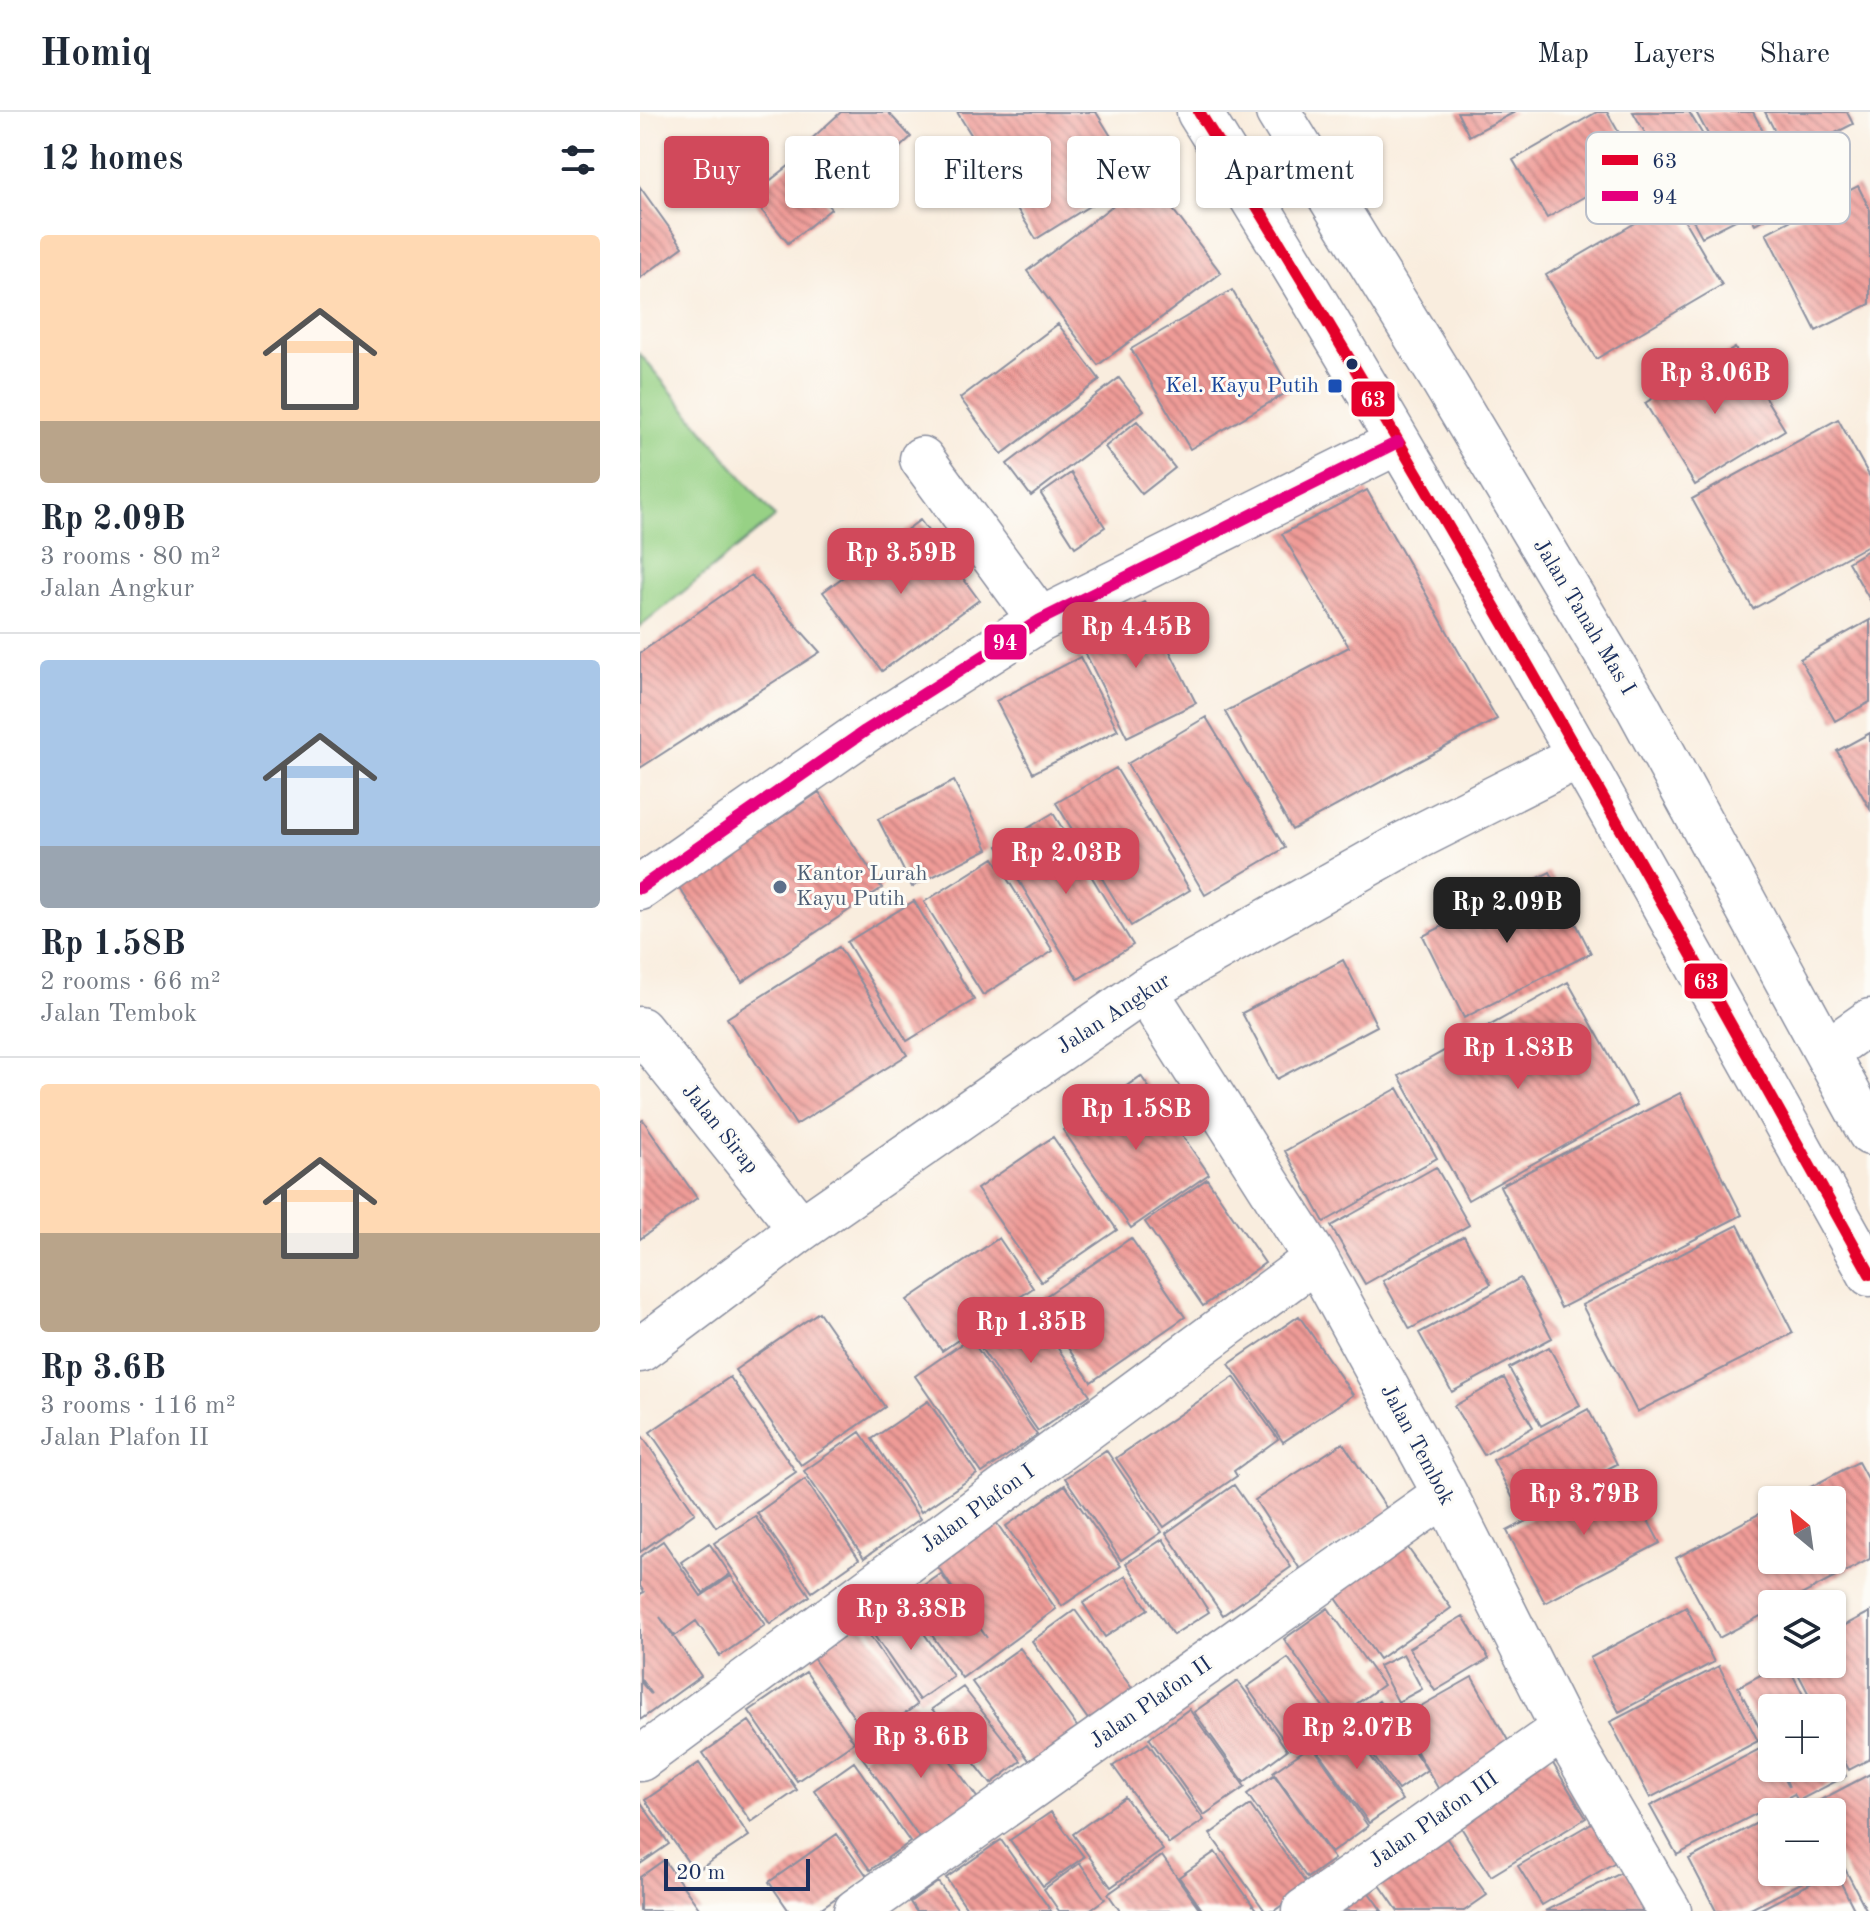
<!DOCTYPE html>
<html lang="en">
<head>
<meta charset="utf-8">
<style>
	:root { --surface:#fff; --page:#f2f2f3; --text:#1f2937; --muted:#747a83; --line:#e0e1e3; --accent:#d1495b }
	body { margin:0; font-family:"Old Standard TT",serif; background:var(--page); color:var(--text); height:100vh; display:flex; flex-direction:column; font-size:30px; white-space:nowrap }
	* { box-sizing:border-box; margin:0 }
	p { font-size:26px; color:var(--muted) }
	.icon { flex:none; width:44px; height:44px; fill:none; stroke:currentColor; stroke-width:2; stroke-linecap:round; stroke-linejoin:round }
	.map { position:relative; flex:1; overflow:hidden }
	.drawer { display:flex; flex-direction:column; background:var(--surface); width:640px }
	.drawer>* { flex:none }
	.top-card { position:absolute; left:24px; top:24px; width:760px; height:72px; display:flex; gap:16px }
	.needle { width:52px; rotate:331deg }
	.controls { position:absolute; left:1118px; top:1374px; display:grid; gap:16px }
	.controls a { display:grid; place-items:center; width:88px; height:88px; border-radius:8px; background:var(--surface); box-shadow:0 2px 6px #0004; font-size:40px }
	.scale { position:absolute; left:24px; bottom:20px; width:146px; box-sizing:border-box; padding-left:8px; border:4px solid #1b2f5e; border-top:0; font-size:22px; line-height:28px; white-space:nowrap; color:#1b2f5e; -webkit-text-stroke:6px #fdfcf7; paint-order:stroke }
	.price { position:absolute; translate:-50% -68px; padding:0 18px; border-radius:16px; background:var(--accent); color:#fff; font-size:26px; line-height:52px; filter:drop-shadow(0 2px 4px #0008) }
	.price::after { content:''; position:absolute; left:50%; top:48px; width:24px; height:18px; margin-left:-12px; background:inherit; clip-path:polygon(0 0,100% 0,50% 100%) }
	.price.selected { background:#222; color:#fff }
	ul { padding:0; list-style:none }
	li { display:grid; align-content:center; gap:16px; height:424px; padding:0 40px }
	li+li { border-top:2px solid var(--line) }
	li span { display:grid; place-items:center; height:248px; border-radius:8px; color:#555 }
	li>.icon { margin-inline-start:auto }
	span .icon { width:144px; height:144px; fill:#fffc; stroke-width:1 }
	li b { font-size:34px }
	h2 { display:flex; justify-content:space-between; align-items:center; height:96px; padding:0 40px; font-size:34px }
	.pill { padding:0 28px; border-radius:8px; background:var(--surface); box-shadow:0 2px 6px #0004; font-size:28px; line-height:72px }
	.pill.selected { background:var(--accent); color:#fff }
	header { display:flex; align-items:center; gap:48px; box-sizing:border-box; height:112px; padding:0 40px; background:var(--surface); border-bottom:2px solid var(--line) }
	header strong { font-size:38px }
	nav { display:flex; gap:44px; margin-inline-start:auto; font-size:28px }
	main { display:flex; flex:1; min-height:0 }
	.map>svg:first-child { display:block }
	.pitch { fill:#97d185; stroke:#598072; stroke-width:2 }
	.building { fill:url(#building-back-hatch) }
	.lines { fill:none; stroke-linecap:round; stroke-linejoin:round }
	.minor-casing { stroke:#8a8e9e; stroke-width:47 }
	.minor { stroke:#fff; stroke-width:44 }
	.bus-1-casing { stroke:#fdfcf7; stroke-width:18 }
	.bus-2-casing { stroke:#fdfcf7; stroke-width:18 }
	.bus-1 { stroke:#e4002b; stroke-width:12 }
	.bus-2 { stroke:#e5007d; stroke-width:12 }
	.bus-dot { fill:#1b2f5e; stroke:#fdfcf7; stroke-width:3 }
	.transit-dot { fill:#1a4fb4; stroke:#fdfcf7; stroke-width:3 }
	.service-dot { fill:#5c6f8a; stroke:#fdfcf7; stroke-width:3 }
	.labels { text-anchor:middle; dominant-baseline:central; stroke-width:6; stroke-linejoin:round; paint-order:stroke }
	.transit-label { font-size:22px; fill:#164399; stroke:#fdfcf7; text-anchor:end }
	.street-label { font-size:22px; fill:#1b2f5e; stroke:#fdfcf7 }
	.service-label { font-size:22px; fill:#4e5e75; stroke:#fdfcf7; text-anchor:start }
	.key { fill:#fdfcf7; stroke:#b9bec9; stroke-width:2 }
	.key-label { font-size:22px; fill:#1b2f5e }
	.line-badge { stroke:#fdfcf7; stroke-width:3 }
	.badge-label { font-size:22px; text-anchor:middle; font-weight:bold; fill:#fff }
</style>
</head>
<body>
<header>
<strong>Homiq</strong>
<nav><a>Map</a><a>Layers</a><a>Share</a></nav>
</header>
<main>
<section class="drawer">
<h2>12 homes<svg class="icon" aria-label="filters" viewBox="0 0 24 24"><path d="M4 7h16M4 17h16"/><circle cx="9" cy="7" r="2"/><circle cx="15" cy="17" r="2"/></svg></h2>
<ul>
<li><span style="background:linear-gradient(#ffd9b3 75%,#b9a48a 0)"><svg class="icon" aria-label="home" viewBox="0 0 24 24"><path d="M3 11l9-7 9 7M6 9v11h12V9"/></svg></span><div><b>Rp 2.09B</b><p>3 rooms · 80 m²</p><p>Jalan Angkur</p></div></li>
<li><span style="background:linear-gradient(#a9c7e8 75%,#9aa5b1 0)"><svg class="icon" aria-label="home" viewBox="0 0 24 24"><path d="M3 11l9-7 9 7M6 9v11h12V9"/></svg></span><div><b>Rp 1.58B</b><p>2 rooms · 66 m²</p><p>Jalan Tembok</p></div></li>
<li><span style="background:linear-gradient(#ffd9b3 60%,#b9a48a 0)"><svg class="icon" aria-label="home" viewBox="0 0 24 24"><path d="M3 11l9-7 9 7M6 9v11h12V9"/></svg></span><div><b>Rp 3.6B</b><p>3 rooms · 116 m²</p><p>Jalan Plafon II</p></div></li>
</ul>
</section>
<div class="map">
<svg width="1230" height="1799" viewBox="0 0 1230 1799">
	<defs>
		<pattern id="building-back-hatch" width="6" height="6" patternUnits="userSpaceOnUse" patternTransform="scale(2)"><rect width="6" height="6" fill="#ef9b97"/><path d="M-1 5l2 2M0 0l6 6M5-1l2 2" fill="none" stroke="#c17f7e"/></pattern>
	</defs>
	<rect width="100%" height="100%" fill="#fdfcf7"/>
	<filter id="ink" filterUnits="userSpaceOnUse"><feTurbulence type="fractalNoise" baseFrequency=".0125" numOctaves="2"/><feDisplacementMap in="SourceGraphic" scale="16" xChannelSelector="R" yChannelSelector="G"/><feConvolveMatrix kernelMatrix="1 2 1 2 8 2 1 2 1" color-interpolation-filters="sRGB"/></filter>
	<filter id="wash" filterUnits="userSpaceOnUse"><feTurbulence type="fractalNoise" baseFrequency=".006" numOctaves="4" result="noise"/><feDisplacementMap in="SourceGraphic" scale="32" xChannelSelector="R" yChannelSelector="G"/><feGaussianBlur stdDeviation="1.8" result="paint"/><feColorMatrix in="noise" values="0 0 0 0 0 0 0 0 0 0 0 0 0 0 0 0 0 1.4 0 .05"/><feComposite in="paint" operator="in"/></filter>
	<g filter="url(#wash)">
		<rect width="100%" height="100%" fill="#f9edde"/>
		<path class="pitch" d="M 0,242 L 135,405 L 0,515 Z"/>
		<g id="blocks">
			<path class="building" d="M 201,0 L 248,0 L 271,25 L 201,90 L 156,41 Z
				M 317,0 L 456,0 L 496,65 L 396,127 Z
				M 817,0 L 875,0 L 829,24 Z
				M 957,0 L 967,0 L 998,54 L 907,106 L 873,48 Z
				M 993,0 L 1049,0 L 1077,46 L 1034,71 Z
				M 1056,0 L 1113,0 L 1159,88 L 1115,112 L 1109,101 L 1062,125 L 1035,75 L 1083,50 Z
				M 1125,0 L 1207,0 L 1213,12 L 1148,45 Z
				M 154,50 L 191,97 L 148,131 L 110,84 Z
				M 509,66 L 581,161 L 458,253 L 387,159 Z
				M 1218,74 L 1230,98 L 1230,192 L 1176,219 L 1126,121 Z
				M 0,75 L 43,135 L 0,166 Z
				M 1033,89 L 1082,173 L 956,247 L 906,163 Z
				M 592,178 L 651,278 L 550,337 L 491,237 Z
				M 418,212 L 460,268 L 362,342 L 320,286 Z
				M 1095,236 L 1145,318 L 1055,373 L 1005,291 Z
				M 479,266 L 504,298 L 391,384 L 367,352 Z
				M 1198,307 L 1230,365 L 1230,432 L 1113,497 L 1052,387 Z
				M 497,309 L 535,356 L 502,382 L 465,335 Z
				M 431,361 L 465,415 L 435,435 L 401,382 Z
				M 727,378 L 857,607 L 652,718 L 585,600 L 709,535 L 642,422 Z
				M 280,408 L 339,488 L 242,559 L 183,480 Z
				M 1230,437 L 1230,488 L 1208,450 Z
				M 111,463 L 180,540 L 0,656 L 0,541 Z
				M 505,490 L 556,591 L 487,625 L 437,524 Z
				M 1230,508 L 1230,590 L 1195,609 L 1160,547 Z
				M 440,545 L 478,618 L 393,661 L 356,589 Z
				M 566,605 L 645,736 L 565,783 L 487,652 Z
				M 1230,621 L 1230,697 L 1197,639 Z
				M 476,656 L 550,778 L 491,814 L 416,691 Z
				M 314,669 L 348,737 L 272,775 L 238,707 Z
				M 179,680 L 242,776 L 102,870 L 38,774 Z
				M 413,701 L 493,833 L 438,867 L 358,734 Z
				M 354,746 L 413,839 L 343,883 L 284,790 Z
				M 910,760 L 951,841 L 824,906 L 783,824 Z
				M 274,789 L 334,888 L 267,929 L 207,830 Z
				M 199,835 L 267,943 L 156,1013 L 87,906 Z
				M 703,848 L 737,914 L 637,967 L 602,901 Z
				M 928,870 L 997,993 L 828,1088 L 759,964 Z
				M 501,964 L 569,1062 L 491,1116 L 423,1018 Z
				M 758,976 L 797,1046 L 684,1110 L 645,1039 Z
				M 1040,981 L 1102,1103 L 921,1196 L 860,1074 Z
				M 3,1008 L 57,1086 L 0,1127 L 0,1010 Z
				M 413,1025 L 477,1118 L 401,1170 L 337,1077 Z
				M 796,1055 L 829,1113 L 725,1172 L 691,1114 Z
				M 567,1067 L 625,1151 L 563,1194 L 505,1110 Z
				M 1098,1113 L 1153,1221 L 997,1300 L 942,1193 Z
				M 824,1124 L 851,1172 L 770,1217 L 743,1169 Z
				M 359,1126 L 393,1176 L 302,1239 L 267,1188 Z
				M 491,1126 L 545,1205 L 451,1270 L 397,1190 Z
				M 880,1166 L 912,1226 L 812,1280 L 779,1221 Z
				M 384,1187 L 450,1283 L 398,1319 L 332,1223 Z
				M 179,1200 L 245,1295 L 161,1353 L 95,1258 Z
				M 659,1204 L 713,1283 L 643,1330 L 589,1252 Z
				M 330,1226 L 397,1323 L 342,1361 L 275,1264 Z
				M 909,1235 L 940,1293 L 901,1314 L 869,1256 Z
				M 90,1265 L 156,1360 L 76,1415 L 10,1320 Z
				M 594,1265 L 638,1327 L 594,1359 L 597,1364 L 524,1415 L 476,1346 Z
				M 864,1266 L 893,1315 L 844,1343 L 814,1294 Z
				M 288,1289 L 337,1362 L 281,1400 L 232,1327 Z
				M 948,1297 L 977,1352 L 881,1402 L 853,1348 Z
				M 220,1320 L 280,1407 L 224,1446 L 164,1359 Z
				M 2,1324 L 55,1401 L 0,1440 L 0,1326 Z
				M 703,1331 L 749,1400 L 660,1457 L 615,1388 Z
				M 466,1338 L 522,1420 L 481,1448 L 425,1366 Z
				M 1218,1350 L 1230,1372 L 1230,1447 L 1144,1492 L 1132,1492 L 1132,1498 L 1079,1526 L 1036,1446 L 1132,1395 L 1132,1448 L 1192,1448 L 1192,1388 L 1146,1388 Z
				M 982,1359 L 1020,1431 L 905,1491 L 867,1419 Z
				M 165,1367 L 219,1447 L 172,1480 L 117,1401 Z
				M 425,1373 L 481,1454 L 422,1494 L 366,1414 Z
				M 594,1373 L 651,1455 L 583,1503 L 526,1421 Z
				M 115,1404 L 170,1484 L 130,1512 L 74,1431 Z
				M 354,1407 L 416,1497 L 322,1566 L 266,1486 L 301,1462 L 347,1526 L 294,1449 Z
				M 523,1427 L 569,1500 L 533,1523 L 486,1451 Z
				M 23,1429 L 61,1484 L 91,1464 L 125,1513 L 80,1544 L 56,1509 L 35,1524 L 20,1505 L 61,1564 L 0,1608 L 0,1569 L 11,1582 L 0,1566 L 0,1482 L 4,1480 L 0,1474 L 0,1445 Z
				M 763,1429 L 811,1496 L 739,1547 L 691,1479 Z
				M 69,1431 L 90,1462 L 63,1481 L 41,1450 Z
				M 486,1464 L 508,1497 L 465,1525 L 443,1491 Z
				M 264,1492 L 313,1564 L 279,1588 L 229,1516 Z
				M 1046,1495 L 1074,1550 L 979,1600 L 950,1546 Z
				M 688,1496 L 743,1573 L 699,1604 L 644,1527 Z
				M 435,1498 L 499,1586 L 455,1617 L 392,1529 Z
				M 1230,1500 L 1230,1647 L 1209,1658 L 1192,1626 L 1192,1596 L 1176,1596 L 1153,1552 L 1192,1552 L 1192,1520 Z
				M 823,1504 L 849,1547 L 795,1579 L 769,1536 Z
				M 220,1509 L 277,1593 L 229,1627 L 171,1543 Z
				M 380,1536 L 441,1620 L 394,1655 L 332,1570 Z
				M 763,1542 L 782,1577 L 758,1590 L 739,1554 Z
				M 648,1546 L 692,1607 L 650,1637 L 607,1575 Z
				M 1141,1552 L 1147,1552 L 1170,1596 L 1132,1596 L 1132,1640 L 1098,1575 Z
				M 1079,1554 L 1118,1629 L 1010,1686 L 970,1610 Z
				M 166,1560 L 214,1630 L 157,1669 L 109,1599 Z
				M 832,1565 L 875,1641 L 802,1683 L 758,1607 Z
				M 598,1569 L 647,1638 L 604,1670 L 554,1600 Z
				M 323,1575 L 381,1649 L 351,1672 L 292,1597 Z
				M 739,1589 L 787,1658 L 758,1678 L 709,1610 Z
				M 549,1597 L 605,1675 L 564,1703 L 509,1626 Z
				M 279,1605 L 341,1691 L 283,1731 L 222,1645 Z
				M 704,1607 L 762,1688 L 729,1711 L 672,1631 Z
				M 109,1609 L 157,1678 L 111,1710 L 63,1641 Z
				M 508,1631 L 564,1708 L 529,1732 L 473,1654 Z
				M 672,1633 L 728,1714 L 691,1741 L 633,1660 Z
				M 1127,1633 L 1132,1643 L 1132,1656 L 1139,1656 L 1149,1675 L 1141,1656 L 1192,1656 L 1192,1637 L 1206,1664 L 1158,1689 L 1154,1682 L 1037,1743 L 1010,1694 Z
				M 906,1640 L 946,1706 L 851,1764 L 811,1699 Z
				M 214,1650 L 270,1730 L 230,1758 L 174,1678 Z
				M 59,1651 L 109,1724 L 55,1760 L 5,1688 Z
				M 1230,1662 L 1230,1799 L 1227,1799 L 1192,1732 L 1192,1700 L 1175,1700 L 1171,1693 Z
				M 634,1663 L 694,1747 L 667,1766 L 607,1682 Z
				M 485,1685 L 523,1738 L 471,1775 L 433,1722 Z
				M 0,1689 L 29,1732 L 0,1752 Z
				M 610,1693 L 668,1774 L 634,1799 L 625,1799 L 570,1722 Z
				M 411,1700 L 444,1745 L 403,1774 L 370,1728 Z
				M 1132,1703 L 1132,1760 L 1182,1760 L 1107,1799 L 1076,1799 L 1049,1747 Z
				M 955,1709 L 979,1748 L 902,1793 L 878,1754 Z
				M 797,1713 L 847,1783 L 824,1799 L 758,1799 L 731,1760 Z
				M 197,1722 L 227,1764 L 177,1799 L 149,1799 L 129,1770 Z
				M 361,1728 L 411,1799 L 329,1799 L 306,1766 Z
				M 575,1740 L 617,1799 L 563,1799 L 539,1765 Z
				M 522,1744 L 561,1799 L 480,1799 L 468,1782 Z
				M 24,1748 L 61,1799 L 0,1799 L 0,1765 Z
				M 440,1751 L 465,1787 L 448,1799 L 419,1799 L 404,1777 Z
				M 989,1757 L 1011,1799 L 905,1799 Z
				M 1195,1759 L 1215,1799 L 1117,1799 Z
				M 298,1770 L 319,1799 L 276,1799 L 270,1790 Z
				M 722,1771 L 742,1799 L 700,1799 Z"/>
		</g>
	</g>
	<g filter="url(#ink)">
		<use href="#blocks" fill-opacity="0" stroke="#8a8e9e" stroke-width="2"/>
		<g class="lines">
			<g class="minor-casing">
				<path id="minor" d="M 559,0 C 796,380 1012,772 1230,1162
					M 638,0 L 804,270 L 998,595 L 1230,1021
					M 282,347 L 400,508
					M 0,776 L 225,619 L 400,508 L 758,330
					M 505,878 L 676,1147 L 805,1382 L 923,1617 L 1029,1799
					M 0,917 L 161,1117
					M 1186,940 L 1230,909
					M 0,1238 L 161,1117 L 505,878 L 762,733 L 940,643
					M 0,1647 L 676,1147
					M 216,1799 L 805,1382
					M 664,1799 L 923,1617"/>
			</g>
			<use href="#minor" class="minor"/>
			<g class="bus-1-casing">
				<path id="bus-1" d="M 559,0 C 796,380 1012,772 1230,1162"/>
			</g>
			<g class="bus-2-casing">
				<path id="bus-2" d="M 0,776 L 225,619 L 400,508 L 758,330"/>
			</g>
			<use href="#bus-1" class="bus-1"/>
			<use href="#bus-2" class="bus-2"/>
		</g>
	</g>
	<circle class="bus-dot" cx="712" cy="252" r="7"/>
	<rect class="transit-dot" x="687" y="266" width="16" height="16" rx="4"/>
	<circle class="service-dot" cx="140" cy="775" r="8"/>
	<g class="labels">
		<g class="transit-label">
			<text x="679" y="274">Kel. Kayu Putih</text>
		</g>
		<g class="street-label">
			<text transform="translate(944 505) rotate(59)">Jalan Tanah Mas I</text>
			<text transform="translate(474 902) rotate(-33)">Jalan Angkur</text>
			<text transform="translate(80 1017) rotate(51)">Jalan Sirap</text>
			<text transform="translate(777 1333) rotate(62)">Jalan Tembok</text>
			<text transform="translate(338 1397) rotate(-36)">Jalan Plafon I</text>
			<text transform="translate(511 1591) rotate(-35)">Jalan Plafon II</text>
			<text transform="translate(794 1708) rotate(-35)">Jalan Plafon III</text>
		</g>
		<g class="service-label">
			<text x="156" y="762">Kantor Lurah<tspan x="156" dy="25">Kayu Putih</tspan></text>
		</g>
	</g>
	<rect x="946" y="20" width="264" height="92" rx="12" class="key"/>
	<rect x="962" y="43" width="36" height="10" fill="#e4002b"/>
	<rect x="962" y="79" width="36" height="10" fill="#e5007d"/>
	<g class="key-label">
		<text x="1012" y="56">63</text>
		<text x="1012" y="92">94</text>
	</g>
	<g class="line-badge">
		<rect x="710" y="268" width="46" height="38" rx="8" fill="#e4002b"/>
		<rect x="343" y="511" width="45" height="38" rx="8" fill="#e5007d"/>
		<rect x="1043" y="850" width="46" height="38" rx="8" fill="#e4002b"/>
	</g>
	<g class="badge-label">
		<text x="733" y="295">63</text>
		<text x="365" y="538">94</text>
		<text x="1066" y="877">63</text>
	</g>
</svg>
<div class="controls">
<a><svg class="needle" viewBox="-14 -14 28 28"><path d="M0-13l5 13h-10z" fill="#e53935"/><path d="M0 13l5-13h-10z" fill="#747a83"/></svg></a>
<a><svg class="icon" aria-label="layers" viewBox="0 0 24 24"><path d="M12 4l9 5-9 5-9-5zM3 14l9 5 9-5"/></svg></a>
<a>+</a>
<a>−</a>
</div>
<div class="scale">20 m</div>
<b class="price" style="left:1075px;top:304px">Rp 3.06B</b>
<b class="price" style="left:261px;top:484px">Rp 3.59B</b>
<b class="price" style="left:496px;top:558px">Rp 4.45B</b>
<b class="price" style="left:426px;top:784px">Rp 2.03B</b>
<b class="price selected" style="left:867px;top:833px">Rp 2.09B</b>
<b class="price" style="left:878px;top:979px">Rp 1.83B</b>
<b class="price" style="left:496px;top:1040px">Rp 1.58B</b>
<b class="price" style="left:391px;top:1253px">Rp 1.35B</b>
<b class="price" style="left:944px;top:1425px">Rp 3.79B</b>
<b class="price" style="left:271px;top:1540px">Rp 3.38B</b>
<b class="price" style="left:717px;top:1659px">Rp 2.07B</b>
<b class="price" style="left:281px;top:1668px">Rp 3.6B</b>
<div class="top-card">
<a class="pill selected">Buy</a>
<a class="pill">Rent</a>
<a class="pill">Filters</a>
<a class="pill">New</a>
<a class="pill">Apartment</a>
</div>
</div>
</main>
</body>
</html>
